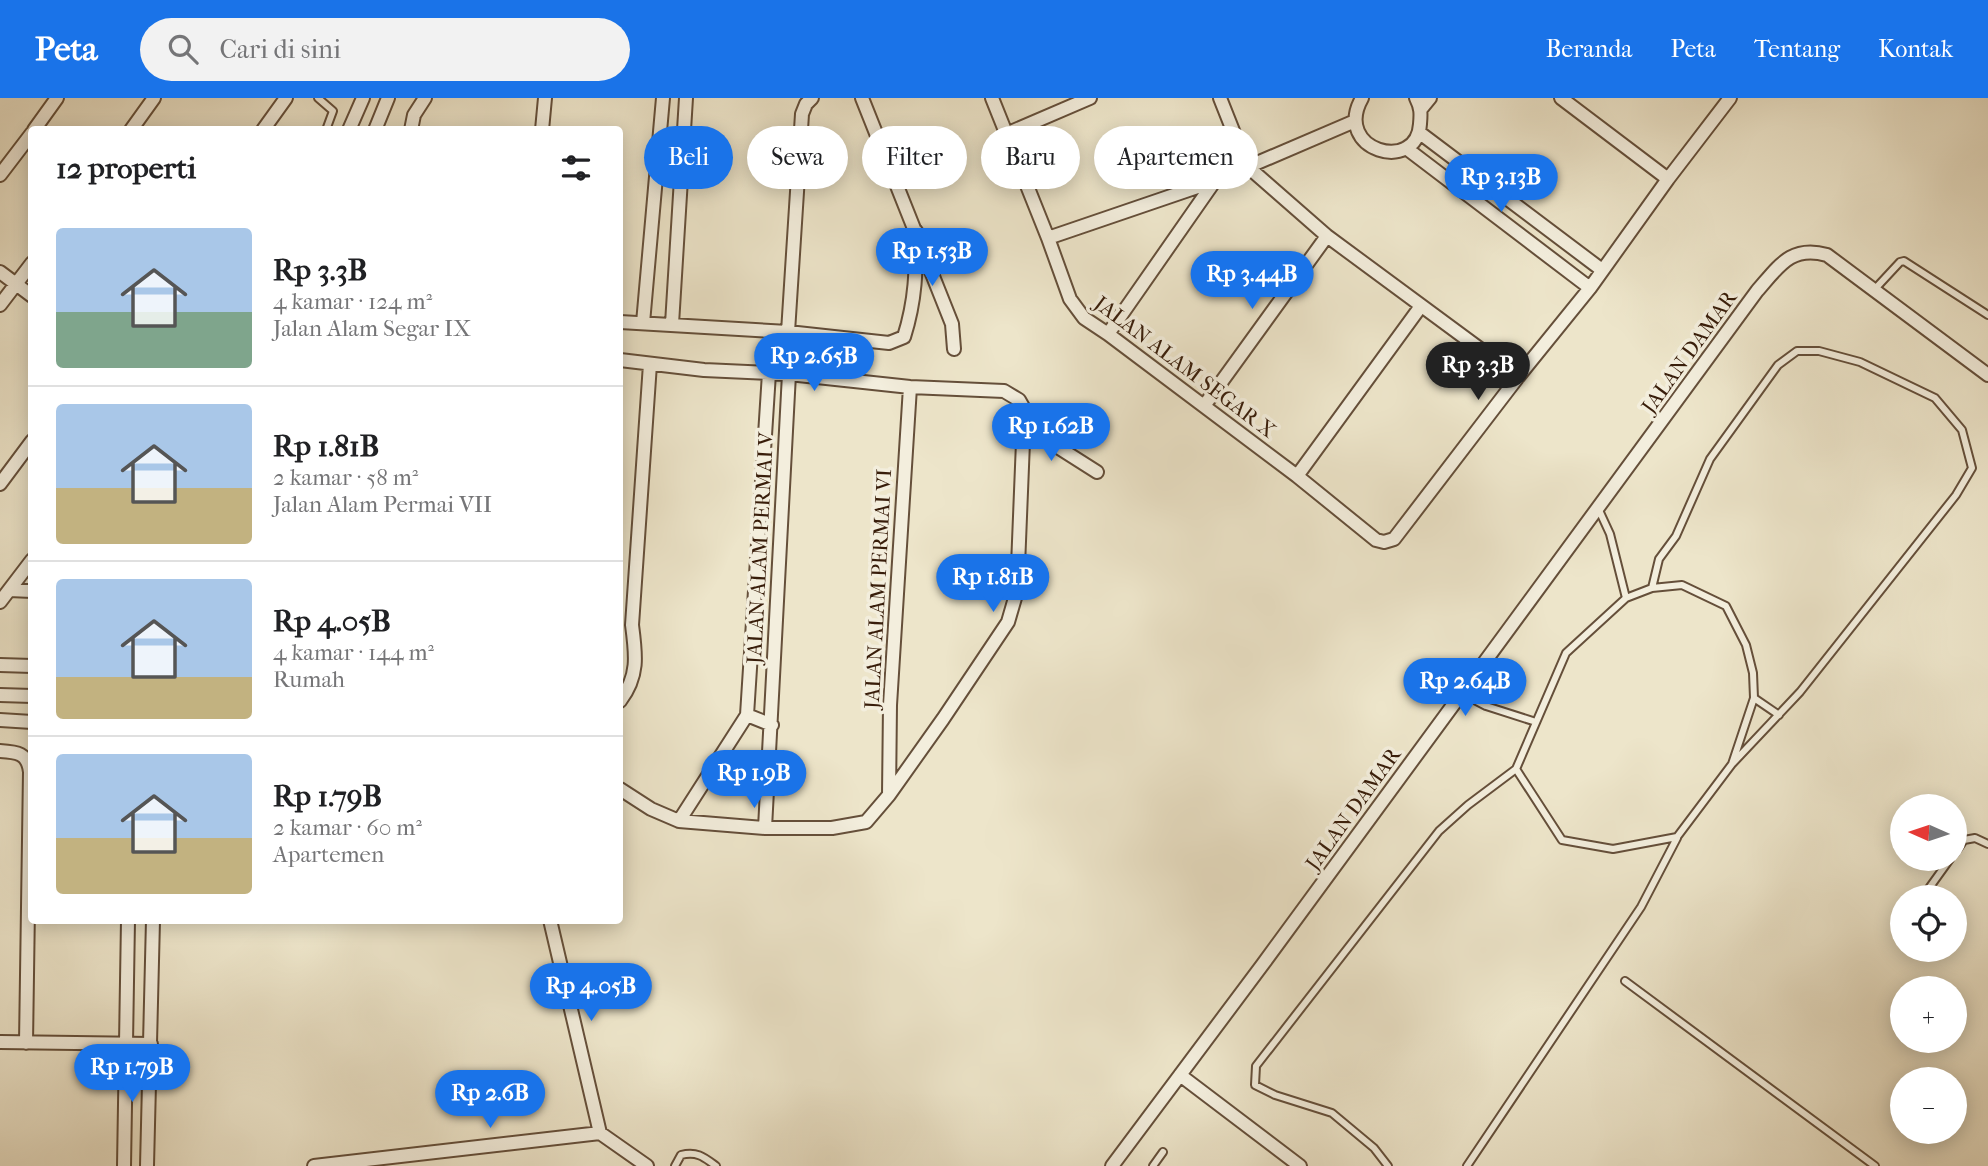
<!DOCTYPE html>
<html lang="id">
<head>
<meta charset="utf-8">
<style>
	:root { --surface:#fff; --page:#f2f2f2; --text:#202124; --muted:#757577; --line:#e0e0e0; --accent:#1a73e8 }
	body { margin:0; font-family:"IM FELL French Canon",serif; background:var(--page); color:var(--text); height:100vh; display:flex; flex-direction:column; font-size:26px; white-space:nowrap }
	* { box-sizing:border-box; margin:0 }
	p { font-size:23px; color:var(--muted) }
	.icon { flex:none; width:38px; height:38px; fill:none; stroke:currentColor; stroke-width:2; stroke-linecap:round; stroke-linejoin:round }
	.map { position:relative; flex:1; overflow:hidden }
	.sheet { position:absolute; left:28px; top:28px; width:595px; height:798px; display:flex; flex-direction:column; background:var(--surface); border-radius:7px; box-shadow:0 4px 18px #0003 }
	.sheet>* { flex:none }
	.top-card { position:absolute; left:644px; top:28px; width:665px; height:63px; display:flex; gap:14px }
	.needle { width:46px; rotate:273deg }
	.fabs { position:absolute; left:1890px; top:696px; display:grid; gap:14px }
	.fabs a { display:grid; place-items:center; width:77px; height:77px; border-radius:50%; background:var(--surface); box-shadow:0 4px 18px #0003; font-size:35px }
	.price { position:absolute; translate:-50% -60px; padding:0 16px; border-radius:24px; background:var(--accent); color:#fff; font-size:23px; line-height:46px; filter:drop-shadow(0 2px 4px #0008) }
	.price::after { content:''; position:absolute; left:50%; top:42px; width:21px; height:16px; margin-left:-10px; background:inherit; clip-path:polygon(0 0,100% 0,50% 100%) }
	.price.selected { background:#222; color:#fff }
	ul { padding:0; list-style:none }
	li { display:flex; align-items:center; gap:21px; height:175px; padding:0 28px }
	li+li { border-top:2px solid var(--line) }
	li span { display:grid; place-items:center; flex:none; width:196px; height:140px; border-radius:7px; color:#555 }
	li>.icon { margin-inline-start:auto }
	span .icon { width:84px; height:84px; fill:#fffc; stroke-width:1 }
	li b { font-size:30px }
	h2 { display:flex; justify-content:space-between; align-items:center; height:84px; padding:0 28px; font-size:30px }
	.pill { padding:0 24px; border-radius:32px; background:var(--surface); box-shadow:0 4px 18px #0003; font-size:24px; line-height:63px }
	.pill.selected { background:var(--accent); color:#fff }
	header { display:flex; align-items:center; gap:42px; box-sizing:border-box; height:98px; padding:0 35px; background:var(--accent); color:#fff }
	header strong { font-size:33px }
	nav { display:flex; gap:38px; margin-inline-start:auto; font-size:24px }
	.search { width:490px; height:63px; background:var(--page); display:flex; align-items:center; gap:18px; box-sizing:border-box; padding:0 24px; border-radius:38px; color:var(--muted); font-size:26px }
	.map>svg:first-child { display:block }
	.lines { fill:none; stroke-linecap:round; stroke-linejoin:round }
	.lane-casing { stroke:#654f3a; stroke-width:10 }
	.street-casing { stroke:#654f3a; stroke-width:16 }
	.lane { stroke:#f3eedd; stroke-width:6 }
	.street { stroke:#f3eedd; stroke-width:12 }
	.labels { text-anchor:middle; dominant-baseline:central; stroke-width:7; stroke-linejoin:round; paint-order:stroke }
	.street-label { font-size:21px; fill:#381d0a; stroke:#f3eedd }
</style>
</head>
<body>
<header>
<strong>Peta</strong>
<div class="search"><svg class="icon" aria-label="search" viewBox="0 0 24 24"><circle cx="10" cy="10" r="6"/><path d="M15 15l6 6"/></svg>Cari di sini</div>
<nav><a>Beranda</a><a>Peta</a><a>Tentang</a><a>Kontak</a></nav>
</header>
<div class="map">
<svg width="1988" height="1068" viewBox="0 0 1988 1068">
	<rect width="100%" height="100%" fill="#ede5ca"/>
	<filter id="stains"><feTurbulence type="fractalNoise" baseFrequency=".00286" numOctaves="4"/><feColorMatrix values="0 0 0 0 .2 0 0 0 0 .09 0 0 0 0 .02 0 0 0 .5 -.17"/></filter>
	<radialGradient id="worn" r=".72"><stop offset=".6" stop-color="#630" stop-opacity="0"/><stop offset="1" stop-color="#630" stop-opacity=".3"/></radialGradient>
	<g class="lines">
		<g class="lane-casing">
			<path id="lane" d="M 318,0 L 333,13 L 326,32
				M 1874,192 L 1900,164 L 1904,163 L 1988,217
				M 1598,410 L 1610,436 L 1626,500
				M 1682,487 L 1726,508 L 1746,547 L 1753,575 L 1754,600 L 1732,666 L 1677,739 L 1613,751 L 1562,742 L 1516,671 L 1566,555 L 1626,500 L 1652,490 Z
				M 1652,490 L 1659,461 L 1676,438 L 1710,361 L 1778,267 L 1797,253 L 1819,253 L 1860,264 L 1935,300 L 1962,332 L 1972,370 L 1956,397 L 1800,594 L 1732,666
				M 1463,596 L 1486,608 L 1536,624
				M 1754,600 L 1779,617
				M 1955,755 L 1964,742 L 1975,740 L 1988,746
				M 1922,800 L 1950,761
				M 1625,883 L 1875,1068
				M 675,1068 L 681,1057 C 697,1053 704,1059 716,1068
				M 1153,1068 L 1163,1054
				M 1388,1068 L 1374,1050 L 1332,1015 L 1275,997 L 1255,987 L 1256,968 L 1439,733 L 1468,707 L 1516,671
				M 1467,1068 L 1641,809 L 1677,740"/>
		</g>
		<g class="street-casing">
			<path id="street" d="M 862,0 L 952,226 L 954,251
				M 992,0 L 1048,140 L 1070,201 L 1084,220 L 1108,236 L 1297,378 L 1376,442 L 1384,444 L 1394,441 L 1518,279 L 1590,190 L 1668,81 L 1730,0
				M 1220,0 L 1247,68 L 1327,138 L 1518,279
				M 1362,0 C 1332,53 1417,76 1420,26 C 1421,15 1421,10 1416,0
				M 1561,0 L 1668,81
				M 1421,11 L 1430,0
				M 34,32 L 57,0
				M 131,32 L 154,0
				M 263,32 L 286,0
				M 349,32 L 363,0
				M 375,32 L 388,0
				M 411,32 L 414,17 L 425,0
				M 542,32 L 545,0
				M 1420,35 L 1602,172
				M 1006,36 L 1090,0
				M 1406,50 L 1590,190
				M 0,77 L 32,35
				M 1048,140 L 1215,83 L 1355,23
				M 0,174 L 32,198
				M 0,207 L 32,165
				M 620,224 L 788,234 L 889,245 L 904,239 C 916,201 916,173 916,133
				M 643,225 L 663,0
				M 672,226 L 686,0
				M 788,234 L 802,16 L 806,6 L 812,0
				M 1108,236 L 1214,84
				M 620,262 L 704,272 L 789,276 L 910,289 L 1004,293 L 1019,302 L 1023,309 L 1024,319 L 1017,493 L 1008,524 L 943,621 L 889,697 L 866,724 L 832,730 L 765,730 L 679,723 L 651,711 L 620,691
				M 1204,308 L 1327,138
				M 1023,327 L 1097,374
				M 1297,378 L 1421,208
				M 0,386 L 32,343
				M 9,492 L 32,493
				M 0,504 L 32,462
				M 0,567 L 32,568
				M 0,597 L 32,598
				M 620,603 C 639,578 636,557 632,527 L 650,266
				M 747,617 L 772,627
				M 0,622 L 32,624
				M 0,653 C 17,654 28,655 30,674 L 26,945
				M 889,697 L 890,607 L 910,289
				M 679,723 L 747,617 L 769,275
				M 765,730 L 789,276
				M 550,822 L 600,1035
				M 0,944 L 151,946
				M 1180,977 L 1300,1068
				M 124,1068 L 128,822
				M 147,1068 L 153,822
				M 314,1068 L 600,1035 L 647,1068
				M 1112,1068 L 1263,866 L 1757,193 C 1779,168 1791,147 1827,157 L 1988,277"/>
		</g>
		<use href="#lane" class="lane"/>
		<use href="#street" class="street"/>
	</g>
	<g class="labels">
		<g class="street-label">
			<text transform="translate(1689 254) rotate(-54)">JALAN DAMAR</text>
			<text transform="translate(1185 269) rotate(37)">JALAN ALAM SEGAR X</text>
			<text transform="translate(760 450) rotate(-87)">JALAN ALAM PERMAI V</text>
			<text transform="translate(878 491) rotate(-87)">JALAN ALAM PERMAI VI</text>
			<text transform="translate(1353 711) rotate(-54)">JALAN DAMAR</text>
		</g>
	</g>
	<rect width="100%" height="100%" filter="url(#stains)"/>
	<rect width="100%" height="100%" fill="url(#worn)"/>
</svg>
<div class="fabs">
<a><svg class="needle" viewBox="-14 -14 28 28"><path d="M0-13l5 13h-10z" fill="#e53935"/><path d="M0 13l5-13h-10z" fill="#757577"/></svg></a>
<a><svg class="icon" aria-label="locate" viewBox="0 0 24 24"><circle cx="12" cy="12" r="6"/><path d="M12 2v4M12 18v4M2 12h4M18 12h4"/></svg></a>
<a>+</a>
<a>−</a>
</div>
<b class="price" style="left:1501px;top:116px">Rp 3.13B</b>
<b class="price" style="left:932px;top:190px">Rp 1.53B</b>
<b class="price" style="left:1252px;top:213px">Rp 3.44B</b>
<b class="price" style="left:814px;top:295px">Rp 2.65B</b>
<b class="price selected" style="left:1478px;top:304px">Rp 3.3B</b>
<b class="price" style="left:1051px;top:365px">Rp 1.62B</b>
<b class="price" style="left:993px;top:516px">Rp 1.81B</b>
<b class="price" style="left:1465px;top:620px">Rp 2.64B</b>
<b class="price" style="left:754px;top:712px">Rp 1.9B</b>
<b class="price" style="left:591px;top:925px">Rp 4.05B</b>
<b class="price" style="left:132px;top:1006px">Rp 1.79B</b>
<b class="price" style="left:490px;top:1032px">Rp 2.6B</b>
<div class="top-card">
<a class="pill selected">Beli</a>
<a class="pill">Sewa</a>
<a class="pill">Filter</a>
<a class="pill">Baru</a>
<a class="pill">Apartemen</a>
</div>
<section class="sheet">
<h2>12 properti<svg class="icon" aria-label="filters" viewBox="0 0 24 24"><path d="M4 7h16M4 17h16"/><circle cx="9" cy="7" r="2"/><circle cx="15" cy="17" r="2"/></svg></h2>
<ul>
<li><span style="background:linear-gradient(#a9c7e8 60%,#7fa58c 0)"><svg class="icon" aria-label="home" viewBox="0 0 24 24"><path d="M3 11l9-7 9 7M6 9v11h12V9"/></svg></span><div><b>Rp 3.3B</b><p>4 kamar · 124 m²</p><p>Jalan Alam Segar IX</p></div></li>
<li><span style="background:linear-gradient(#a9c7e8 60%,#c2b280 0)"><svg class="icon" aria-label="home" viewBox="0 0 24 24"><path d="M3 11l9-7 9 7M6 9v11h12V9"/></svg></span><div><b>Rp 1.81B</b><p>2 kamar · 58 m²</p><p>Jalan Alam Permai VII</p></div></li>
<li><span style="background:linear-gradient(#a9c7e8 70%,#c2b280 0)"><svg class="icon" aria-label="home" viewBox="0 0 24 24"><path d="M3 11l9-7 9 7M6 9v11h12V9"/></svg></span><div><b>Rp 4.05B</b><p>4 kamar · 144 m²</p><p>Rumah</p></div></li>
<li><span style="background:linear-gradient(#a9c7e8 60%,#c2b280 0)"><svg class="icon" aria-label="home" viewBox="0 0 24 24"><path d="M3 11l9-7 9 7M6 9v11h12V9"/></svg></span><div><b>Rp 1.79B</b><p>2 kamar · 60 m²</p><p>Apartemen</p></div></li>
</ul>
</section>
</div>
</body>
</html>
